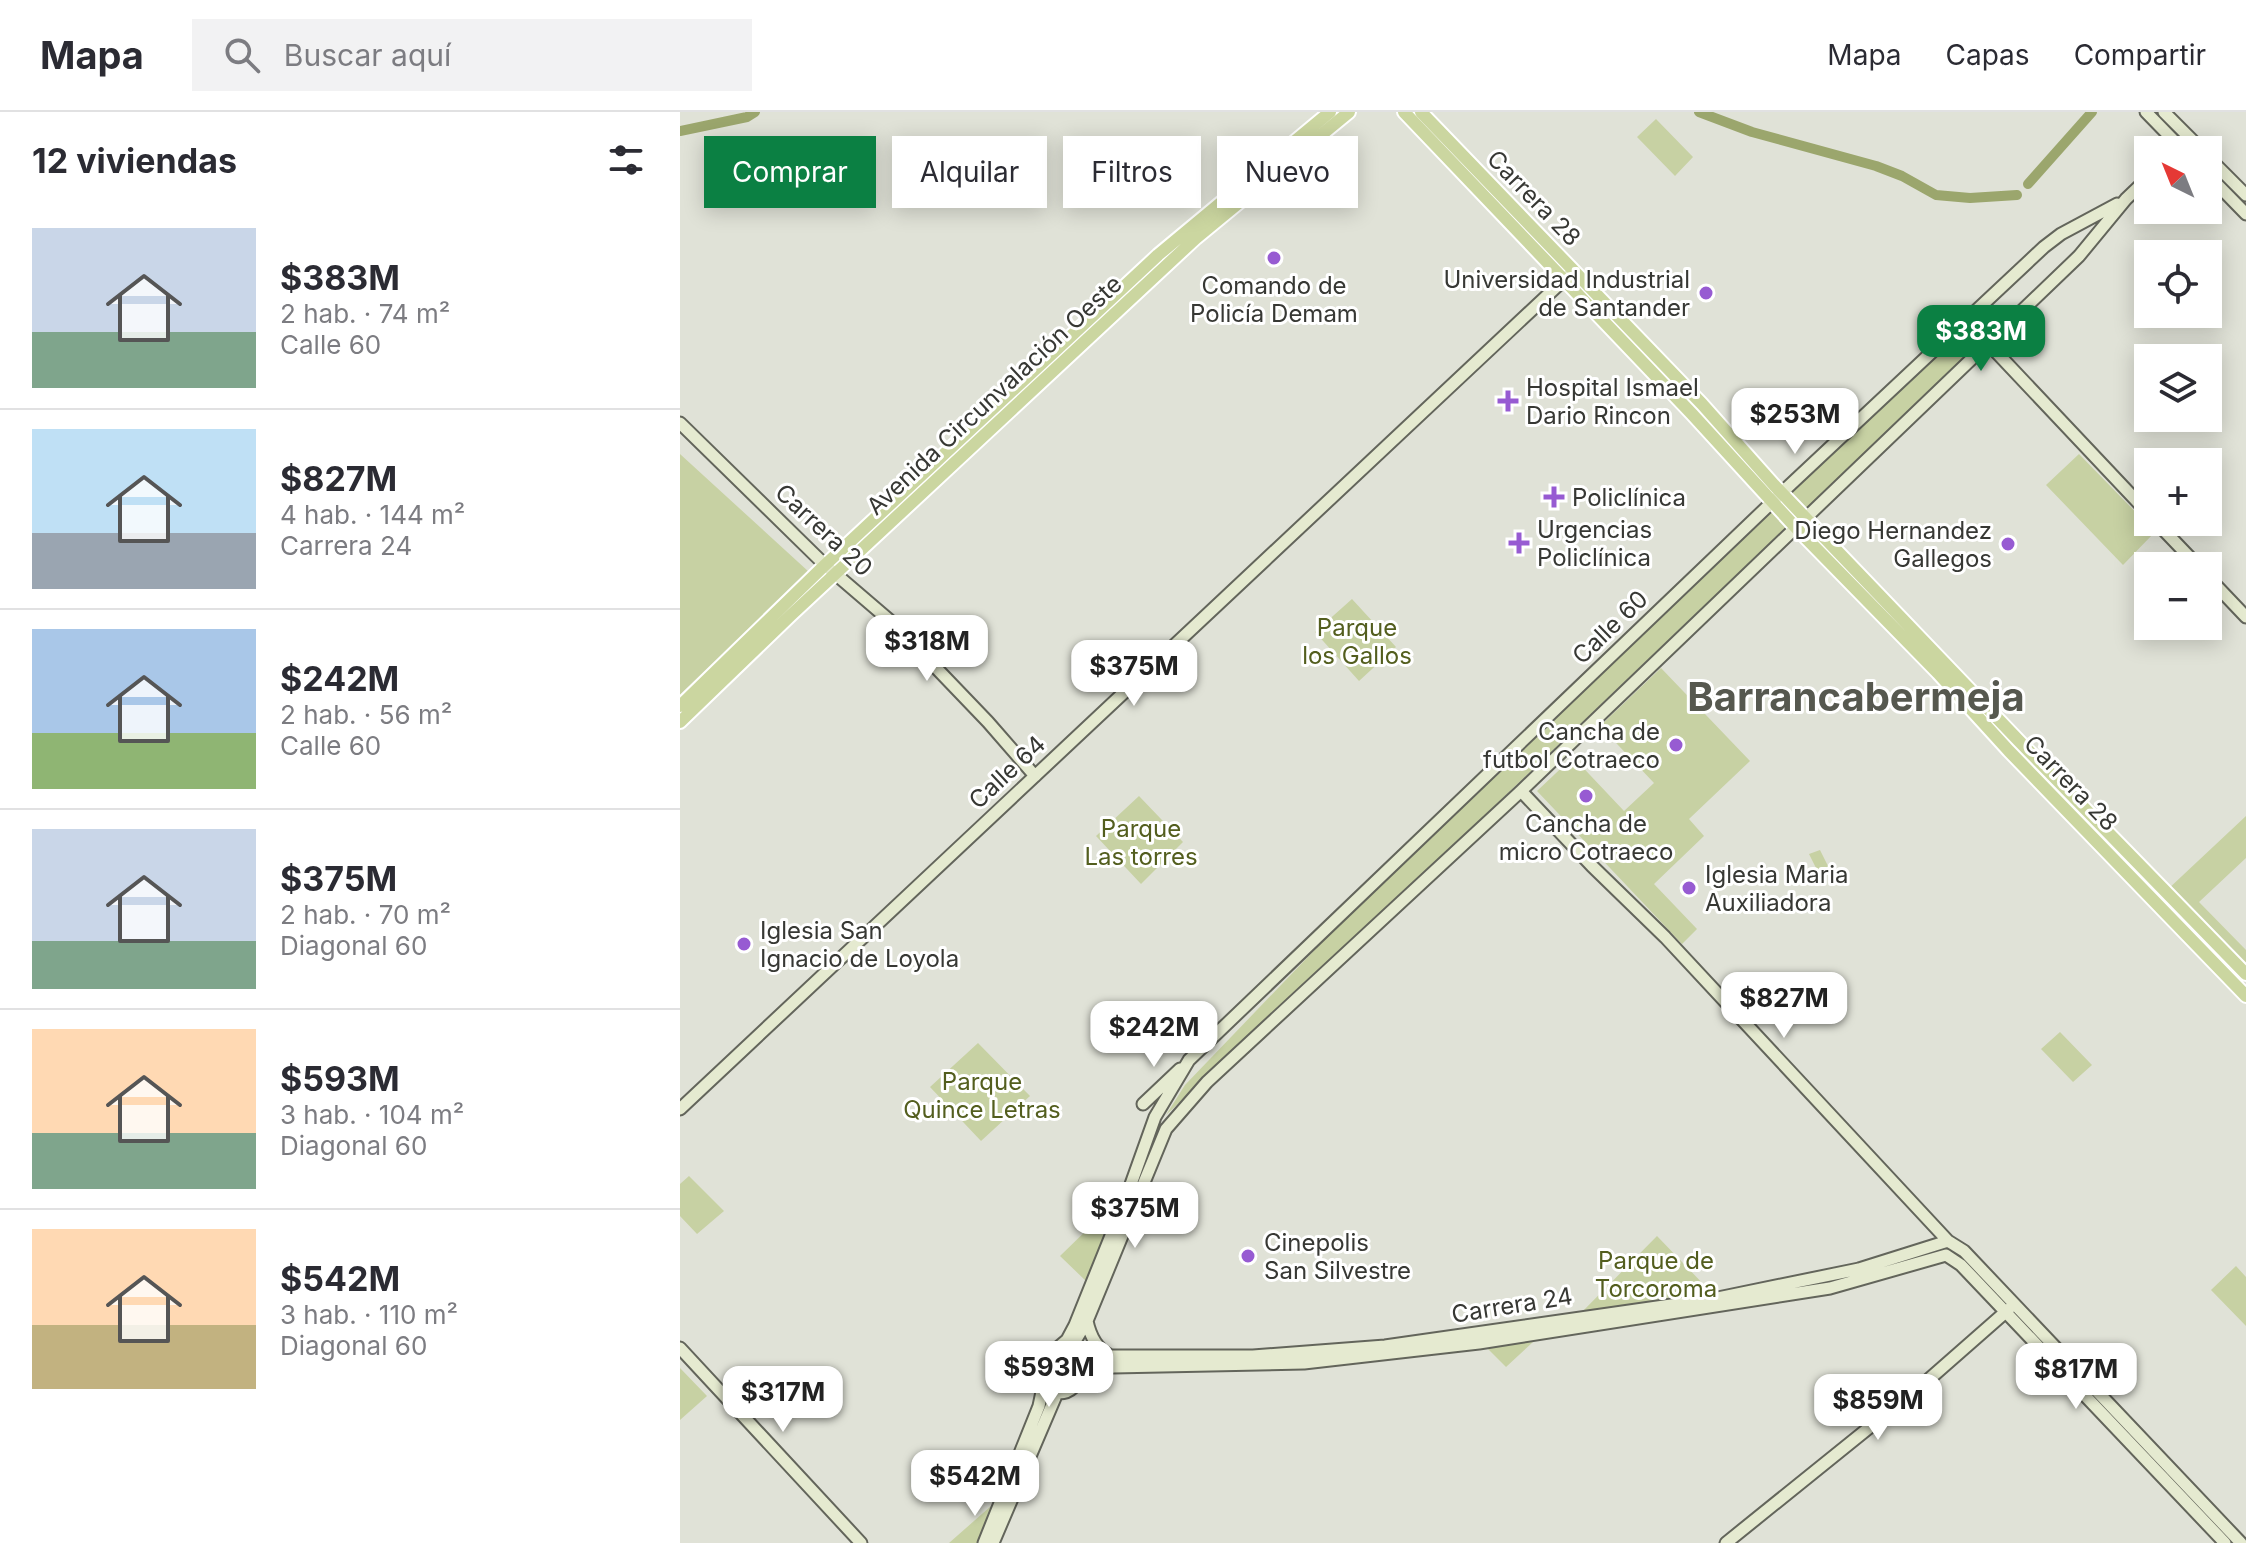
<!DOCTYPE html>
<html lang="es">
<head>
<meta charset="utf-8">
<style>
	:root { --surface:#fff; --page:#f2f2f3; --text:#2b2b33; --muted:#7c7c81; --line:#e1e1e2; --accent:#0b8043 }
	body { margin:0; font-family:Inter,sans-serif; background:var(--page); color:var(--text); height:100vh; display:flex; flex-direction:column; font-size:30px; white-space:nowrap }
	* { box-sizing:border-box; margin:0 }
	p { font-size:26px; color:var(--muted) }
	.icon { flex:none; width:44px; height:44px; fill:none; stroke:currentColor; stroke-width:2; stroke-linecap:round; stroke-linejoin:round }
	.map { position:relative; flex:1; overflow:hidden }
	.panel { display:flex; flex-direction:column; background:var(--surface); width:680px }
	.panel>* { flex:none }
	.banner { position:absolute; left:24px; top:24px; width:760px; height:72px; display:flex; gap:16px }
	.needle { width:52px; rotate:317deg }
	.tools { position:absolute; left:1454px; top:24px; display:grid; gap:16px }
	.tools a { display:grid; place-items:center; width:88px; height:88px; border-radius:0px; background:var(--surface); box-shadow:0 4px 20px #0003; font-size:40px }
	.price { position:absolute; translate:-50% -68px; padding:0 18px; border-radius:16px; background:#fff; color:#222; font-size:26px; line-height:52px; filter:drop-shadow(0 2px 4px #0008) }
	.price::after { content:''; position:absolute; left:50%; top:48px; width:24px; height:18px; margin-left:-12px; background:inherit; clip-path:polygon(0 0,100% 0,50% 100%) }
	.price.on { background:var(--accent); color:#fff }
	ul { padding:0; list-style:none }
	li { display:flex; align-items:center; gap:24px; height:200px; padding:0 32px }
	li+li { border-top:2px solid var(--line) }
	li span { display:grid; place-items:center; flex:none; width:224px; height:160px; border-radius:0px; color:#555 }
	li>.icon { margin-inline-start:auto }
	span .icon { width:96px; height:96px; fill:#fffc; stroke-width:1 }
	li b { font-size:34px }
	h2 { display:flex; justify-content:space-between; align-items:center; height:96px; padding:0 32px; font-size:34px }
	.chip { padding:0 28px; border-radius:0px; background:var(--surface); box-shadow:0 4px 20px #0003; font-size:28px; line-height:72px }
	.chip.on { background:var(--accent); color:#fff }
	header { display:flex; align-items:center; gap:48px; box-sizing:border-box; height:112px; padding:0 40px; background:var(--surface); border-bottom:2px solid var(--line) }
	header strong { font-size:38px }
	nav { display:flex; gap:44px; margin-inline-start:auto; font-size:28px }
	.search { width:560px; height:72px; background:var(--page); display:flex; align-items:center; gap:20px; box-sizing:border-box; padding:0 28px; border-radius:0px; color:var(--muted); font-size:30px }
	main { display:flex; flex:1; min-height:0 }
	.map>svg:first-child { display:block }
	.green { fill:#c7d1a3 }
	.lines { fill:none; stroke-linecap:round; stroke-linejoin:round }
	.canal { stroke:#9ba66d; stroke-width:10 }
	.secondary-casing { stroke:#63655b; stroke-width:15 }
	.primary-casing { stroke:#fff; stroke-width:16 }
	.secondary { stroke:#e5ead0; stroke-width:11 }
	.primary { stroke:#cbd6a0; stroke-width:12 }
	.poi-dot { fill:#975bd2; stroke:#fff; stroke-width:3 }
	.labels { text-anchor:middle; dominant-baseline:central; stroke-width:6; stroke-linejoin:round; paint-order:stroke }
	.street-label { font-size:24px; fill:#373834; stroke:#fff }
	.poi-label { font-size:24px; fill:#373834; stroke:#fff; text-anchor:start }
	.park-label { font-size:24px; fill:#535e1e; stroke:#fff }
	.town-label { font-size:40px; font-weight:bold; fill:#56584f; stroke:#fff }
</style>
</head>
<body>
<header>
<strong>Mapa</strong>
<div class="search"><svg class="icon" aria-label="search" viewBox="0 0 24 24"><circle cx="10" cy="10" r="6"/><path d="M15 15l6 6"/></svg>Buscar aquí</div>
<nav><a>Mapa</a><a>Capas</a><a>Compartir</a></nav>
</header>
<main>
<section class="panel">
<h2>12 viviendas<svg class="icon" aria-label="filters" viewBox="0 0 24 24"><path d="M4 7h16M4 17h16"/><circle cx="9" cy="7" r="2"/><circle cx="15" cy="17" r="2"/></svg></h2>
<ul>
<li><span style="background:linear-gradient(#c9d6e8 65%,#7fa58c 0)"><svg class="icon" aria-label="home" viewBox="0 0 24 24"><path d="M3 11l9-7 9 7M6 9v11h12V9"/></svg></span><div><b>$383M</b><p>2 hab. · 74 m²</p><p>Calle 60</p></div></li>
<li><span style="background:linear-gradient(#bfe0f5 65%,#9aa5b1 0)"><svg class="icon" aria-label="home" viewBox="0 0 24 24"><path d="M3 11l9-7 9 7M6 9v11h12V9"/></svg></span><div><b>$827M</b><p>4 hab. · 144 m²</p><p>Carrera 24</p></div></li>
<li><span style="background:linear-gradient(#a9c7e8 65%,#8fb573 0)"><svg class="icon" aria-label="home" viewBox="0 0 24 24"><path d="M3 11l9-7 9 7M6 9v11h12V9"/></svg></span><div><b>$242M</b><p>2 hab. · 56 m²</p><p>Calle 60</p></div></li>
<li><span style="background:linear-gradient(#c9d6e8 70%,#7fa58c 0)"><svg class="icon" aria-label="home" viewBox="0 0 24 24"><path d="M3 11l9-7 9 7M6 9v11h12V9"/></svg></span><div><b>$375M</b><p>2 hab. · 70 m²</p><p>Diagonal 60</p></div></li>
<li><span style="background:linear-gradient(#ffd9b3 65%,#7fa58c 0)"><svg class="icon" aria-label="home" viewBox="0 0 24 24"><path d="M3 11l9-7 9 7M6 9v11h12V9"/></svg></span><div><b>$593M</b><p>3 hab. · 104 m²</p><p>Diagonal 60</p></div></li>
<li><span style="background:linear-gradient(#ffd9b3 60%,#c2b280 0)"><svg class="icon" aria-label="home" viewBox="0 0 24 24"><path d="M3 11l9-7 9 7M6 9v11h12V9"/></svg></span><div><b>$542M</b><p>3 hab. · 110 m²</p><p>Diagonal 60</p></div></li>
</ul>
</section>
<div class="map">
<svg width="1566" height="1431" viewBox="0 0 1566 1431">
	<rect width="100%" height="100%" fill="#e0e2d7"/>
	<path class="green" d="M 976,7 L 1013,45 L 995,64 L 957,25 Z
		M 1276,219 L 1294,236 L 671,831 L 486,1003 L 505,973 L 670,801 Z
		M 0,342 L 129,460 L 0,583 Z
		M 1399,342 L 1475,420 L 1443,453 L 1366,373 Z
		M 672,487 L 716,535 L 679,569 L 635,520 Z
		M 981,556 L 1070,649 L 1009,707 L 1024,724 L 974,772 L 1017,817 L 1002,832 L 857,679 L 893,645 L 944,699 L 974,671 L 920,614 Z
		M 459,684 L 503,730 L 461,772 L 416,724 Z
		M 1566,704 L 1566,746 L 1519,790 L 1566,838 L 1566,862 L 1486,779 Z
		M 1140,738 L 1150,758 L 1139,762 L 1129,742 Z
		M 1380,920 L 1412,953 L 1393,970 L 1361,937 Z
		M 298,931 L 350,984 L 301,1029 L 250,975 Z
		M 9,1064 L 44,1099 L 17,1122 L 0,1104 L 0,1072 Z
		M 416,1109 L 423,1111 L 426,1118 L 407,1170 L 380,1144 Z
		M 977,1124 L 1029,1178 L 900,1202 Z
		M 1556,1154 L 1566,1165 L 1566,1214 L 1531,1178 Z
		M 853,1230 L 826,1255 L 805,1234 Z
		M364 1260a15 15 0 1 1 30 0a15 15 0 1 1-30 0Z
		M 0,1256 L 27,1284 L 0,1308 Z
		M 311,1394 L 297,1431 L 269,1431 Z"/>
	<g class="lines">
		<path class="canal" d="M 1019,0 L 1072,20 L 1196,54 L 1222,64 L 1256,83 L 1290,86 L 1337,83
			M 0,19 L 67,5 L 75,0
			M 1348,72 L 1412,0"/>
		<g class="secondary-casing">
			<path id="secondary" d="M 1466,0 L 1503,38
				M 1484,0 L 1522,38
				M 1528,45 L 1566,83
				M 1528,63 L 1566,102
				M 1286,208 L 1468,401
				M 0,311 L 145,453 L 215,513 L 308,610 L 355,664
				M 1476,410 L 1518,454
				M 1528,465 L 1566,505
				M 841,679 L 912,754 L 985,825 L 1268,1129 L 1284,1139 L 1561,1431
				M 463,992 L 500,957
				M 0,997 L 889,163
				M 407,1209 C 410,1223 416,1236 429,1243
				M 0,1236 L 181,1431
				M358 1260a21 21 0 1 1 42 0a21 21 0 1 1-42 0Z
				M 374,1239 L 387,1228 L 395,1213 L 445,1089 L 475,1005 L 509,948 L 1110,373 L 1364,135 L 1381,122 L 1437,92
				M 388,1241 L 407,1209 L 486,1017 L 527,970 L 841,679 L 1399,144 L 1446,87 L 1468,66
				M 395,1244 L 573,1244 L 705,1234 L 1033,1187 L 1179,1157 L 1268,1129
				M 400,1262 L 433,1255 L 624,1251 L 799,1231 L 1150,1176 L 1266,1143 L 1281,1153 L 1545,1431
				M 304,1431 L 359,1294 L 363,1275
				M 313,1431 L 377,1281
				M 1046,1431 L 1247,1269 L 1329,1197"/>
		</g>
		<g class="primary-casing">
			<path id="primary" d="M 724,0 L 1012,302 L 1119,419 L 1258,561 L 1329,639 L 1566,884
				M 741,0 L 1022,292 L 1094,373 L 1339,629 L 1566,862
				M 0,594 L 145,453 L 478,143 L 650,0
				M 0,610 L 111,503 L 516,126 L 669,0"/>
		</g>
		<use href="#secondary" class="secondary"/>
		<use href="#primary" class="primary"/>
	</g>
	<g class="poi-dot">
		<circle cx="594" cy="146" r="8"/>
		<circle cx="1026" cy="181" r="8"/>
		<path d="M824 277h8v8h8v8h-8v8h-8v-8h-8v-8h8z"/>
		<path d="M870 373h8v8h8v8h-8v8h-8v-8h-8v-8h8z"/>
		<path d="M835 419h8v8h8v8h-8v8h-8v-8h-8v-8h8z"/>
		<circle cx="1328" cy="432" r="8"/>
		<circle cx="996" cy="633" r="8"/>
		<circle cx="906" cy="684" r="8"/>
		<circle cx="1009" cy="776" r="8"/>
		<circle cx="64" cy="832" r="8"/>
		<circle cx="568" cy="1144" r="8"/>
	</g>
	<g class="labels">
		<g class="street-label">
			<text transform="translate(854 86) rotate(46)">Carrera 28</text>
			<text transform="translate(314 283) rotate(-43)">Avenida Circunvalación Oeste</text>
			<text transform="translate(144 418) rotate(43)">Carrera 20</text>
			<text transform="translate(930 515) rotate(-44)">Calle 60</text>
			<text transform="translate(327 660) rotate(-43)">Calle 64</text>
			<text transform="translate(1391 671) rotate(46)">Carrera 28</text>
			<text transform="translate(832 1193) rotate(-9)">Carrera 24</text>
		</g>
		<g class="poi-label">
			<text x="1010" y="167" text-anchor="end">Universidad Industrial<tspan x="1010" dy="28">de Santander</tspan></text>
			<text x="594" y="173" text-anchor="middle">Comando de<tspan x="594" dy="28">Policía Demam</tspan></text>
			<text x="846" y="275">Hospital Ismael<tspan x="846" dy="28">Dario Rincon</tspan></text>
			<text x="892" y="385">Policlínica</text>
			<text x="857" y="417">Urgencias<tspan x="857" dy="28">Policlínica</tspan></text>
			<text x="1312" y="418" text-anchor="end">Diego Hernandez<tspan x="1312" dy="28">Gallegos</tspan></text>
			<text x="980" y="619" text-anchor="end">Cancha de<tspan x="980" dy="28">futbol Cotraeco</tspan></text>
			<text x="906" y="711" text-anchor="middle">Cancha de<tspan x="906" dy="28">micro Cotraeco</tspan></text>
			<text x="1025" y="762">Iglesia Maria<tspan x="1025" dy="28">Auxiliadora</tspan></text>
			<text x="80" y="818">Iglesia San<tspan x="80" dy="28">Ignacio de Loyola</tspan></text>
			<text x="584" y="1130">Cinepolis<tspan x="584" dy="28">San Silvestre</tspan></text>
		</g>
		<g class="park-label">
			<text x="677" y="515">Parque<tspan x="677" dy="28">los Gallos</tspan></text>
			<text x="461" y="716">Parque<tspan x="461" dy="28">Las torres</tspan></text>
			<text x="302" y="969">Parque<tspan x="302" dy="28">Quince Letras</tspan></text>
			<text x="976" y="1148">Parque de<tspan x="976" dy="28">Torcoroma</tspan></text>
		</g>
		<g class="town-label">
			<text x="1176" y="584">Barrancabermeja</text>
		</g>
	</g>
</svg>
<div class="tools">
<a><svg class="needle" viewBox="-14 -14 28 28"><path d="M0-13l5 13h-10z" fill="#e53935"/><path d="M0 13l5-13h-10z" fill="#7c7c81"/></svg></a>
<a><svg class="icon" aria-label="locate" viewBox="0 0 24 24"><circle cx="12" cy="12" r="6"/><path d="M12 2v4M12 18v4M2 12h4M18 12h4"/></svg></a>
<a><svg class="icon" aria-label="layers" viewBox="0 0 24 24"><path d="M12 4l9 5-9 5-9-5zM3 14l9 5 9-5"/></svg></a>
<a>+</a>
<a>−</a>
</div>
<b class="price on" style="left:1301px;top:261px">$383M</b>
<b class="price" style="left:1115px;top:344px">$253M</b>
<b class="price" style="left:247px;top:571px">$318M</b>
<b class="price" style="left:454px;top:596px">$375M</b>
<b class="price" style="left:1104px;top:928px">$827M</b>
<b class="price" style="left:474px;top:957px">$242M</b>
<b class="price" style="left:455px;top:1138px">$375M</b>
<b class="price" style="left:369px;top:1297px">$593M</b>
<b class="price" style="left:1396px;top:1299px">$817M</b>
<b class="price" style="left:103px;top:1322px">$317M</b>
<b class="price" style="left:1198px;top:1330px">$859M</b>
<b class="price" style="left:295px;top:1406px">$542M</b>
<div class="banner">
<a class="chip on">Comprar</a>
<a class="chip">Alquilar</a>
<a class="chip">Filtros</a>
<a class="chip">Nuevo</a>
</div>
</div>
</main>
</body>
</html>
